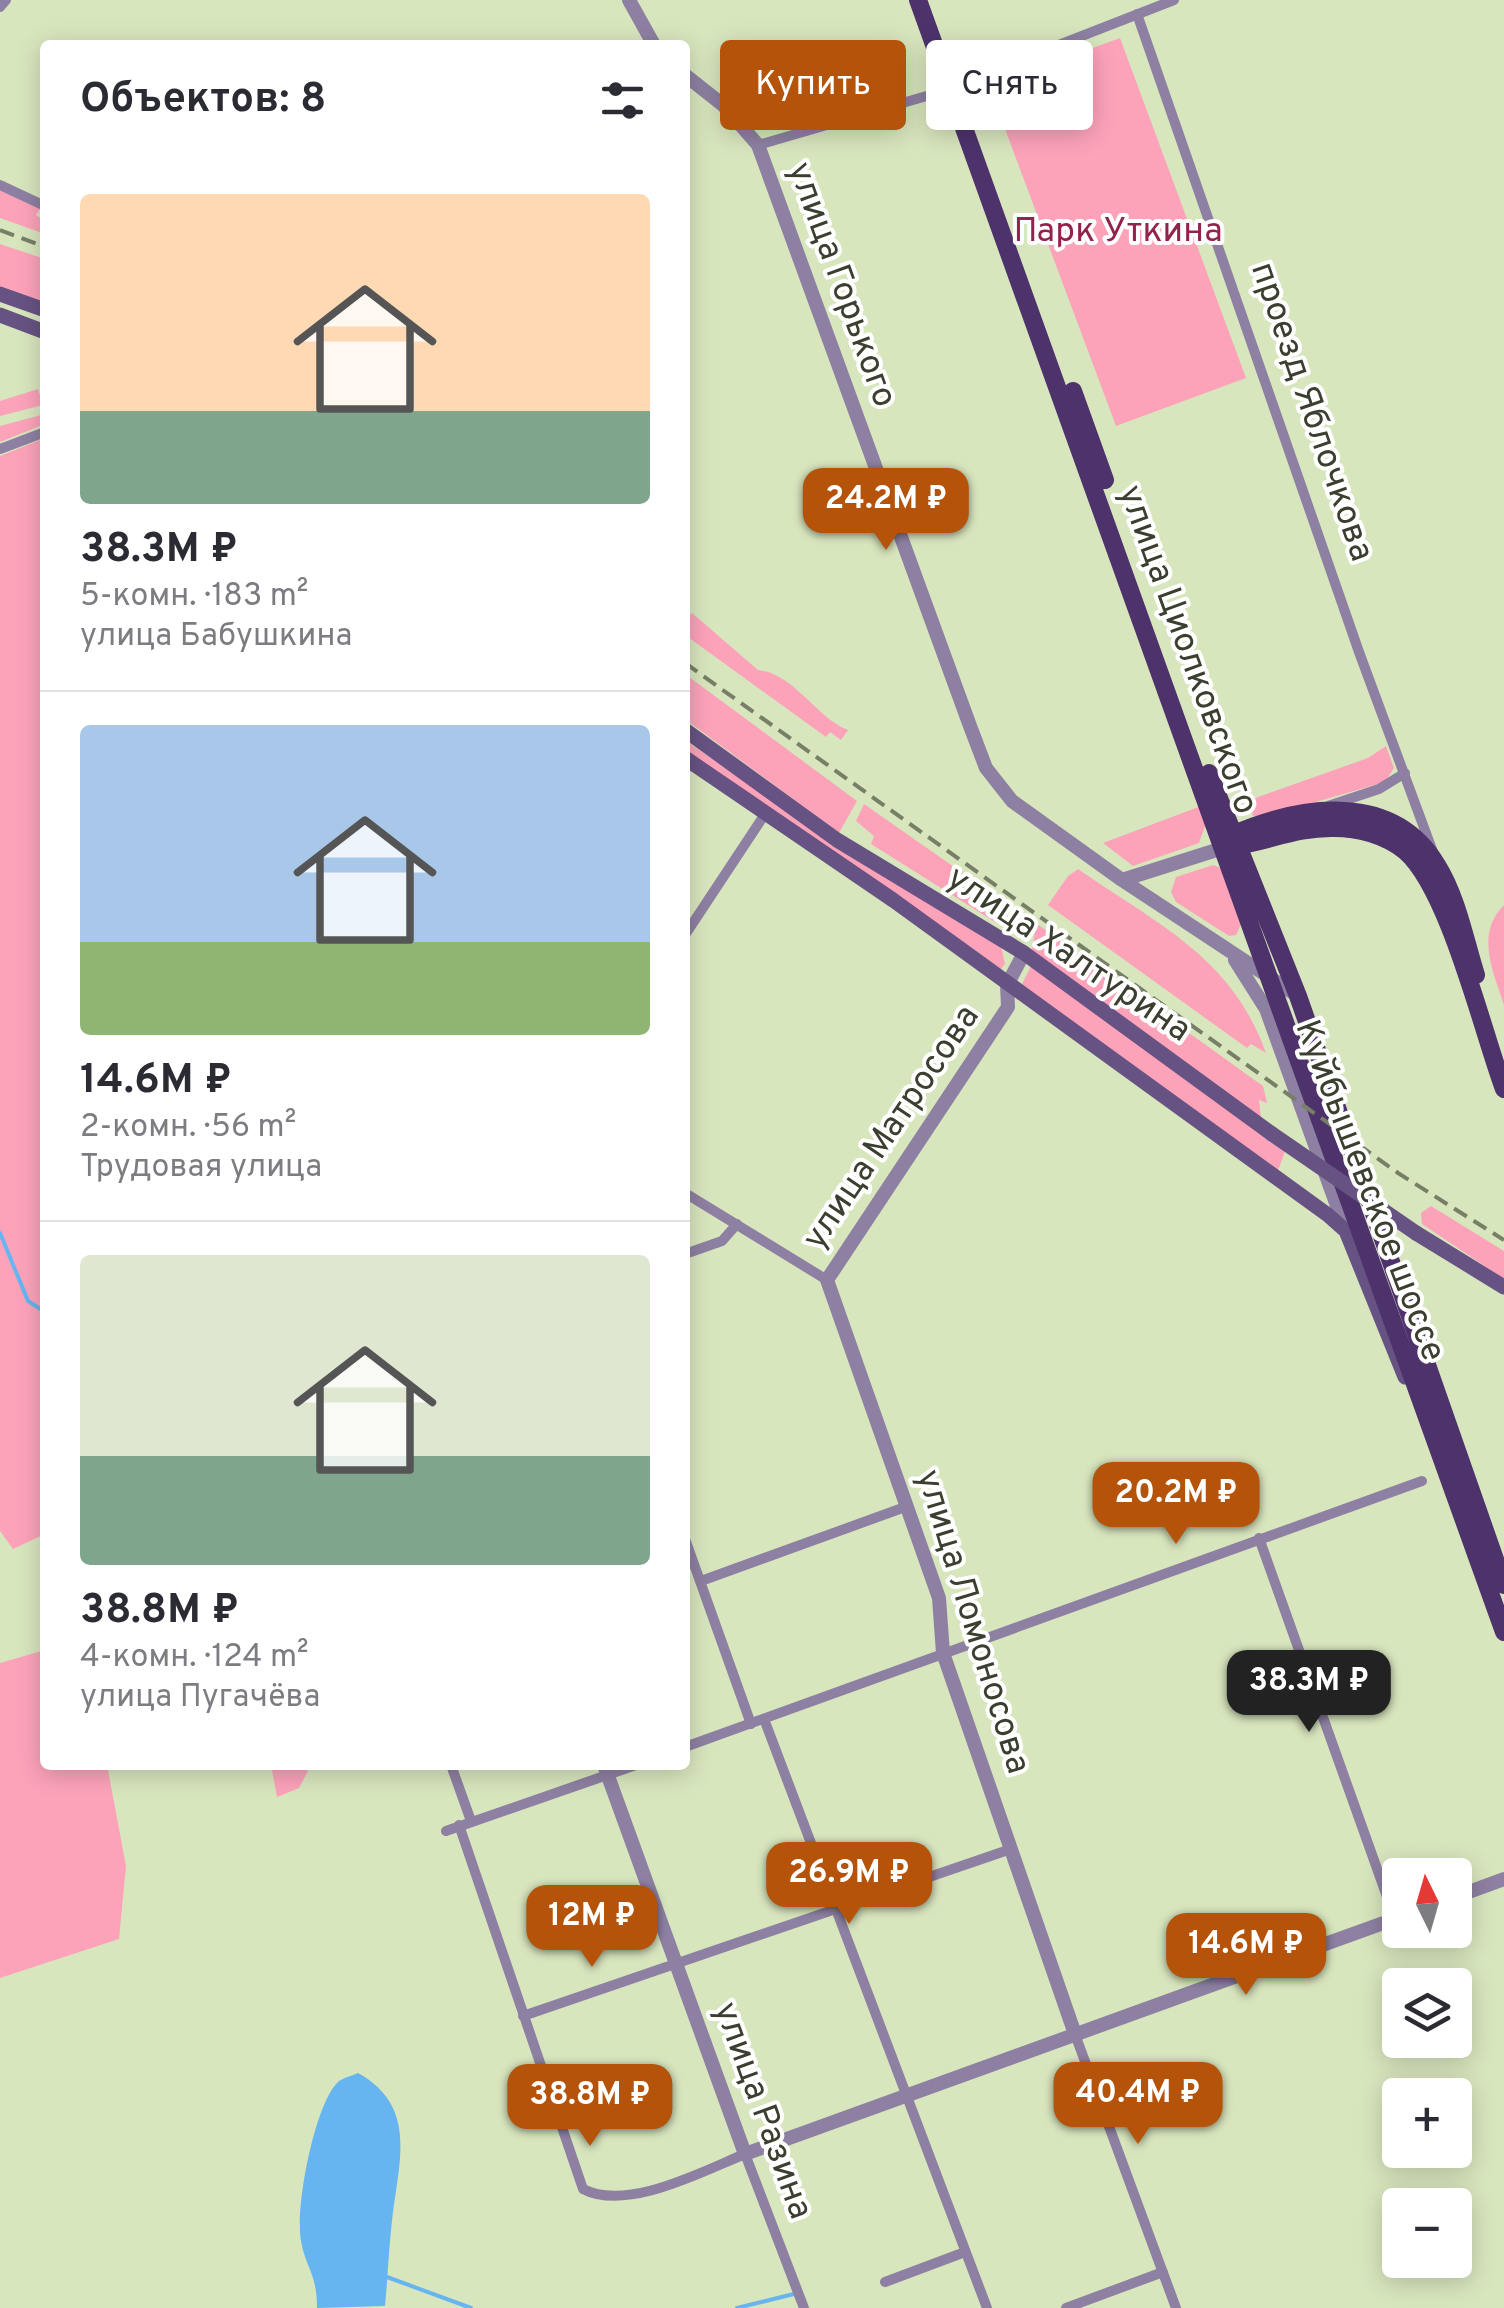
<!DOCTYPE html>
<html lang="ru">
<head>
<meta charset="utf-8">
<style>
	:root { --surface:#fff; --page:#f2f2f3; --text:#2b2b33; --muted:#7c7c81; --line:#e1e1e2; --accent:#b45309 }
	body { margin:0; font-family:Overpass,sans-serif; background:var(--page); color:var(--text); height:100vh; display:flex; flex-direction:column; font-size:38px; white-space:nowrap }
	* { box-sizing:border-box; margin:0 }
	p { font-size:32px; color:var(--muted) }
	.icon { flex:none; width:55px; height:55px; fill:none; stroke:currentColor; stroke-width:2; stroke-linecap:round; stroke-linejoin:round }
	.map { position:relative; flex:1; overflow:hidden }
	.sheet { position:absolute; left:40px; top:40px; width:650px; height:1730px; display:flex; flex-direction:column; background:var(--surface); border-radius:10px; box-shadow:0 5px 25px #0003 }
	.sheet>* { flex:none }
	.guide { position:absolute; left:720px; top:40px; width:632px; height:90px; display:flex; gap:20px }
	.needle { width:65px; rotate:355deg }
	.fabs { position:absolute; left:1382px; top:1858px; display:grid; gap:20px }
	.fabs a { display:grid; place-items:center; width:90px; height:90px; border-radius:10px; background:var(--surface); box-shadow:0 5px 25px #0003; font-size:50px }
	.price { position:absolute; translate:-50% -85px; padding:0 22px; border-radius:20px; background:var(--accent); color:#fff; font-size:32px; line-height:65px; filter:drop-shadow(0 2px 5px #0008) }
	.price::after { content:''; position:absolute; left:50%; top:60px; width:30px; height:22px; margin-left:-15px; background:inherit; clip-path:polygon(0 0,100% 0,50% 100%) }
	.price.selected { background:#222; color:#fff }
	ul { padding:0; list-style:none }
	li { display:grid; align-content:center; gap:20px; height:530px; padding:0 40px }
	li+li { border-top:2px solid var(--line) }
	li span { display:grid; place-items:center; height:310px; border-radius:10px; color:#555 }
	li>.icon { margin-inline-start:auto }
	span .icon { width:180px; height:180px; fill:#fffc; stroke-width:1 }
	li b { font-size:42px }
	h2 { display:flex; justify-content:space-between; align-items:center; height:120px; padding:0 40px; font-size:42px }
	.chip { padding:0 35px; border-radius:10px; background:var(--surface); box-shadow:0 5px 25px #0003; font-size:35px; line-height:90px }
	.chip.selected { background:var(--accent); color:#fff }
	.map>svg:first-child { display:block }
	.green { fill:#fca3ba }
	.water { fill:#66b5f1 }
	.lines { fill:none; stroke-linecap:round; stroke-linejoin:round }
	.stream { stroke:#66b5f1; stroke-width:4 }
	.minor { stroke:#8e80a2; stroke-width:10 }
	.tertiary { stroke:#8e80a2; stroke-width:14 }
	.secondary { stroke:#675383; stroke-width:15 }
	.primary { stroke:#4d326c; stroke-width:18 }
	.rail { stroke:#777f66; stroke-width:4; stroke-dasharray:15 8; stroke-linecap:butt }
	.secondary-bridge { stroke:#675383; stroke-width:15 }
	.labels { text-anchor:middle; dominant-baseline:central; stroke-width:8; stroke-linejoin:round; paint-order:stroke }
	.park-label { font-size:35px; fill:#91234c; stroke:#fff }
	.street-label { font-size:35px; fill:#3a3f2f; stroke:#fff }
</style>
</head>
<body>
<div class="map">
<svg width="1504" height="2308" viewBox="0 0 1504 2308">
	<rect width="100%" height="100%" fill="#d8e6be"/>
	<path class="green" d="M 1120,38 L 1246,378 L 1116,426 L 989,86 Z
		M 0,188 L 42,206 L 36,215 L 45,221 L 45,234 L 0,218 Z
		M 0,244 L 45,259 L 45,304 L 0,289 Z
		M 38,389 L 43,405 L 0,416 L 0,401 Z
		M 45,414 L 45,424 L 0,442 L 0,426 Z
		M 45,438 L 45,1534 L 13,1549 L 0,1531 L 0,456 Z
		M 692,613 L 758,670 C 795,674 816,718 848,730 L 841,740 L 830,732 L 826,737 L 685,635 L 685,620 Z
		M 685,674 L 857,801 L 839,833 L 685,719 Z
		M 685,740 L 837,846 L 1001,946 L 1005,964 L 1001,969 L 685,751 Z
		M 1386,746 L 1394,768 L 1385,782 L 1264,817 L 1253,816 L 1247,801 L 1368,758 Z
		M 864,804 L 1007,904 L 1009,922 L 998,924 L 871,844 L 874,836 L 856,821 Z
		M 1201,806 L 1207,821 L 1199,843 L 1133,866 L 1103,843 Z
		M 1213,865 L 1221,868 L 1242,922 L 1236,935 L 1229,936 L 1176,902 L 1171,892 L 1176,877 Z
		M 1078,869 C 1157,924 1232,957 1266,1053 L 1251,1044 L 1247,1048 L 1048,905 L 1068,876 Z
		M 1504,905 L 1504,1005 C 1493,971 1475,934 1504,905 Z
		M 1036,923 L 1263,1086 L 1267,1103 L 1259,1100 L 1261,1119 L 1032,951 Z
		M 1031,966 L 1285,1151 L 1278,1171 L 1020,988 Z
		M 1431,1206 L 1504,1251 L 1504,1279 L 1422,1224 L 1421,1213 Z
		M 45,1650 L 45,1765 L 107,1765 L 126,1866 L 119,1939 L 0,1978 L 0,1663 Z
		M 271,1765 L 307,1765 L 310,1767 L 299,1788 L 277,1797 Z"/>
	<path class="water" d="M 358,2073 C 416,2105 400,2158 393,2212 C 389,2243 388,2275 385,2306 L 317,2308 C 317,2273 306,2269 301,2241 C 295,2208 314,2107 337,2083 C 341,2078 352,2076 358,2073 Z"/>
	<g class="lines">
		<path class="stream" d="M 0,1233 L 28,1301 L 45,1312
			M 387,2277 L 471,2308
			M 737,2308 L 794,2294"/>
		<path class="minor" d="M 0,7 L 6,0
			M 1137,14 L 1359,652 L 1433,852
			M 758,145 L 930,95 L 1174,0
			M 0,185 L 45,206
			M 0,449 L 45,432
			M 1328,806 L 1379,789 L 1405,773
			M 685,935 L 765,814
			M 685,1193 L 827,1280
			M 685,1254 L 722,1241 L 737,1224
			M 1259,1538 L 1395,1919
			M 685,1539 L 751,1724
			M 701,1581 L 908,1506
			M 764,1719 L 987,2308
			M 685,1747 L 1422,1481
			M 451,1765 L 471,1821
			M 459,1825 L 583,2189 C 627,2212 703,2171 745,2154 L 804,2308
			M 446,1831 L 636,1765
			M 523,2016 L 1011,1849
			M 1076,2037 L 1176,2308
			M 885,2282 L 965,2252
			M 1066,2308 L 1163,2272"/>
		<path class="tertiary" d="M 629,0 L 654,45
			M 685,75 L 723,105 L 758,145 L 970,726 L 986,768 L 1012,801 L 1122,880 L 1298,996
			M 1122,880 L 1223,848
			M 1024,953 L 1007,985 L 1008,1007 L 827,1280 L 939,1598 L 943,1653 L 1076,2037
			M 1235,960 L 1266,1009 L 1346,1231
			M 604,1765 L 745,2154 L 1400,1917
			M 1455,1897 L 1504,1879"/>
		<path class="secondary" d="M 0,294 L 45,310
			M 0,315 L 45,332
			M 685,730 L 837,840 L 1024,953 L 1272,1134
			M 685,758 L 893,900 L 1328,1215 L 1346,1231 L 1405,1377
			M 1416,1233 L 1504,1287"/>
		<path class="primary" d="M 918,0 L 1504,1632
			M 1073,391 L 1105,480
			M 1209,773 L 1298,996 L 1504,1585
			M 1234,834 C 1302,805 1393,791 1437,865 C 1457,897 1465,940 1476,975
			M 1229,847 C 1265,843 1296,827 1334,828 C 1358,828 1385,835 1405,851 C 1449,889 1482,1030 1504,1089"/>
		<path class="rail" d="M 0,230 L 45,247
			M 685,663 L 1398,1173 L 1504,1240"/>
		<path class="secondary-bridge" d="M 1272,1134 L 1416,1233"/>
	</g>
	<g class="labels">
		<g class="park-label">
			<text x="1118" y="232">Парк Уткина</text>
		</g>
		<g class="street-label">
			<text transform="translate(841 285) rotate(70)">улица Горького</text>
			<text transform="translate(1311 412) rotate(71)">проезд Яблочкова</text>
			<text transform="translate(1187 650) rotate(70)">улица Циолковского</text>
			<text transform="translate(1068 955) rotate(34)">улица Халтурина</text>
			<text transform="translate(892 1128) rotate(-56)">улица Матросова</text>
			<text transform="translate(1369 1191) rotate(69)">Куйбышевское шоссе</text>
			<text transform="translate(972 1622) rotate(73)">улица Ломоносова</text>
			<text transform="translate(762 2111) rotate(70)">улица Разина</text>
		</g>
	</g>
</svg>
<div class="fabs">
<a><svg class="needle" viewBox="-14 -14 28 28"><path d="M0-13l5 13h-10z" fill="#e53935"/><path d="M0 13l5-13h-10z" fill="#7c7c81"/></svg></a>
<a><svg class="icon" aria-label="layers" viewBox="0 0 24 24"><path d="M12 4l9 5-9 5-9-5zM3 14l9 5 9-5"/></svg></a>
<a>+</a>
<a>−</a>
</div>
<b class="price" style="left:886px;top:553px">24.2M ₽</b>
<b class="price" style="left:1176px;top:1547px">20.2M ₽</b>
<b class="price selected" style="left:1309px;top:1735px">38.3M ₽</b>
<b class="price" style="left:849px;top:1927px">26.9M ₽</b>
<b class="price" style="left:592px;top:1970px">12M ₽</b>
<b class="price" style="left:1246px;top:1998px">14.6M ₽</b>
<b class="price" style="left:1138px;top:2147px">40.4M ₽</b>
<b class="price" style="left:590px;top:2149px">38.8M ₽</b>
<div class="guide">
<a class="chip selected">Купить</a>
<a class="chip">Снять</a>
</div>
<section class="sheet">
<h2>Объектов: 8<svg class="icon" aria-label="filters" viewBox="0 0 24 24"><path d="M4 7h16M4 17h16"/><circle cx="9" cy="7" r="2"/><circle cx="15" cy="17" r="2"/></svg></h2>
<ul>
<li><span style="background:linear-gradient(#ffd9b3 70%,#7fa58c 0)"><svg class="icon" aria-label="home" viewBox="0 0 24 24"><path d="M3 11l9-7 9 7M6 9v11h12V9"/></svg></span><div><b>38.3M ₽</b><p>5-комн. · 183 m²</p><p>улица Бабушкина</p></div></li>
<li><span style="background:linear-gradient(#a9c7e8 70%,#8fb573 0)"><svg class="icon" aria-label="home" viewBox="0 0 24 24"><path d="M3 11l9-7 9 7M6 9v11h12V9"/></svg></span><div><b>14.6M ₽</b><p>2-комн. · 56 m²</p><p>Трудовая улица</p></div></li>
<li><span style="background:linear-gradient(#dfe7d0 65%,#7fa58c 0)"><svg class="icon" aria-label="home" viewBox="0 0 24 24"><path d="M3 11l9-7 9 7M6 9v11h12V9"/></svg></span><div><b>38.8M ₽</b><p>4-комн. · 124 m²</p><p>улица Пугачёва</p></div></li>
</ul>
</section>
</div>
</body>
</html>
